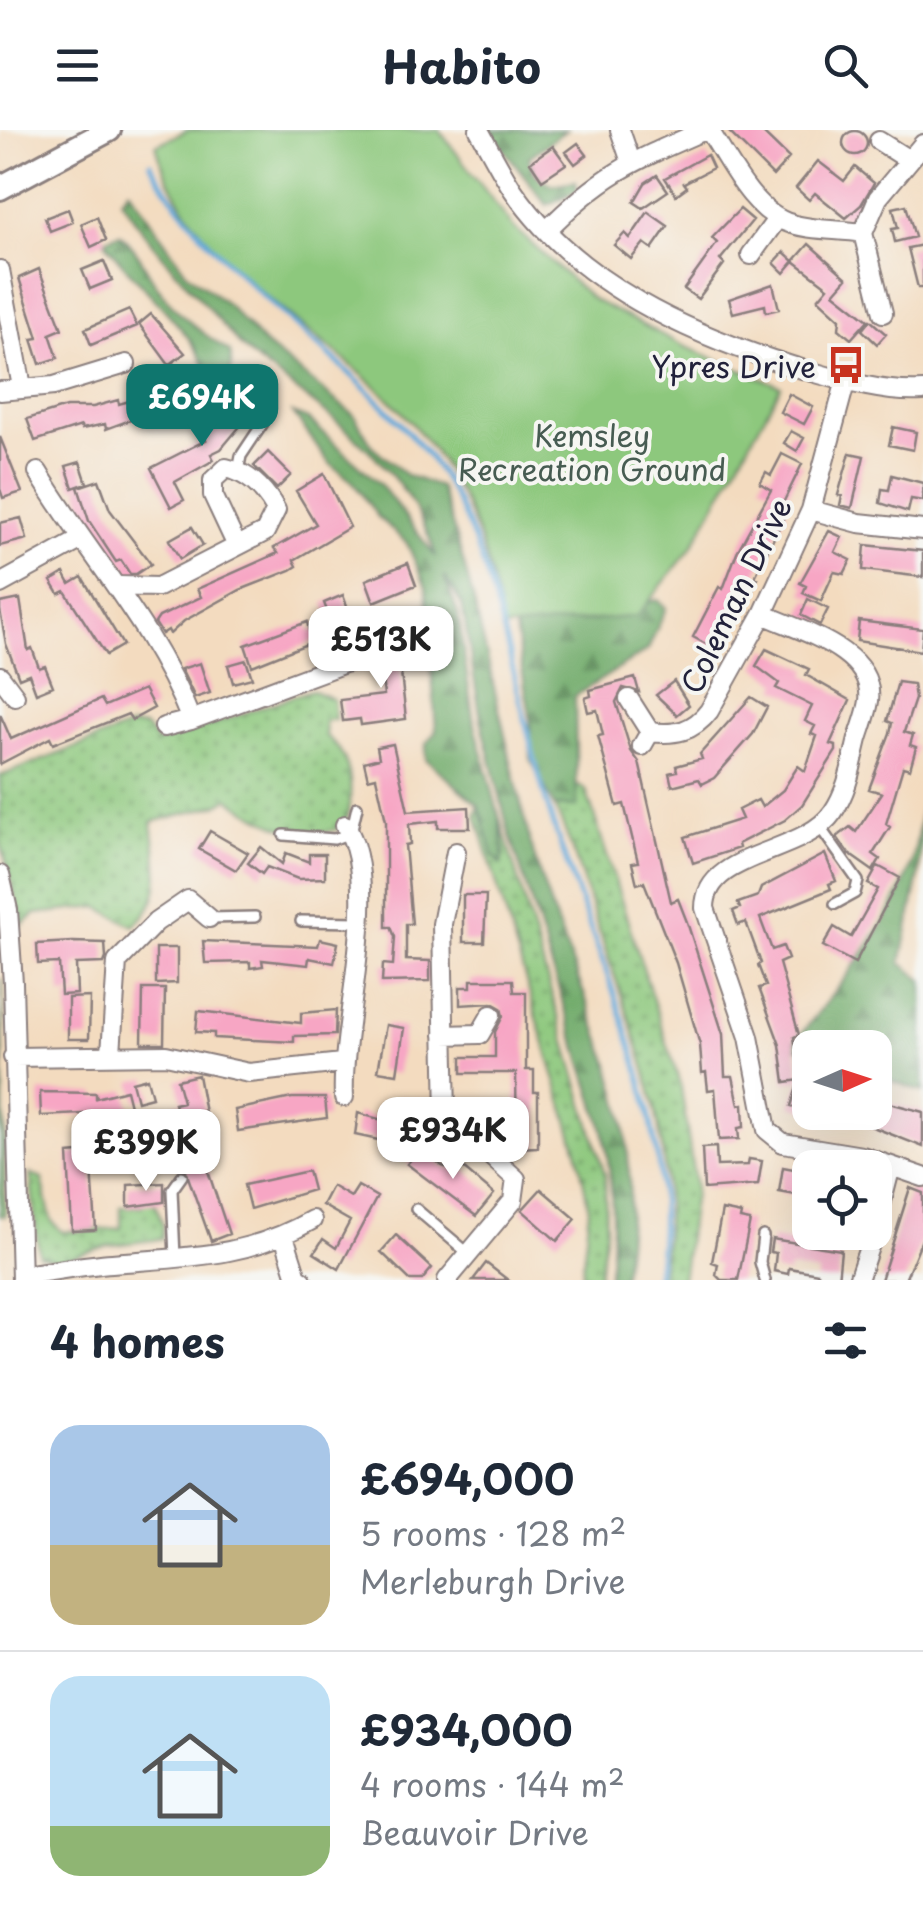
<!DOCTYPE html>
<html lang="en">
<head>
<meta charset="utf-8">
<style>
	:root { --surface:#fff; --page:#f6f6f7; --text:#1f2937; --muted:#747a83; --line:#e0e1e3; --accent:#0f766e }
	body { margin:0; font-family:"Playpen Sans",sans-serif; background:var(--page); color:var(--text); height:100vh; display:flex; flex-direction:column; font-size:38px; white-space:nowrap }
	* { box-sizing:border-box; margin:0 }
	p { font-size:32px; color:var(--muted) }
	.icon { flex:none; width:55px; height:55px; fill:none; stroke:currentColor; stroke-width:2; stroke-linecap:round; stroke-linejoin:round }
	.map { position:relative; height:1150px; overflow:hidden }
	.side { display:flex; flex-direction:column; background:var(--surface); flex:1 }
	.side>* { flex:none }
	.needle { width:65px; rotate:87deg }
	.buttons { position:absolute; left:792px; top:900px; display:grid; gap:20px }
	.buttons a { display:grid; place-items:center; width:100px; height:100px; border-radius:20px; background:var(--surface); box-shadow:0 10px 40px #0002; font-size:50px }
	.price { position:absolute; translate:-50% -85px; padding:0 22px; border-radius:20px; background:#fff; color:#222; font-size:32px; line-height:65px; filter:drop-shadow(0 2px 5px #0008) }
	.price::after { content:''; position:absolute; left:50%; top:60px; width:30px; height:22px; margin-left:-15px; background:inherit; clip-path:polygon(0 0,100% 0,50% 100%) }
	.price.active { background:var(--accent); color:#fff }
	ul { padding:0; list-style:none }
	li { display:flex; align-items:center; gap:30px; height:250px; padding:0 50px }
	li+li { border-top:2px solid var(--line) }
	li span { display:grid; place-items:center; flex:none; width:280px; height:200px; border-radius:30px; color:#555 }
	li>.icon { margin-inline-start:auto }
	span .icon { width:120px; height:120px; fill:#fffc; stroke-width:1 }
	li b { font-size:42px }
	h2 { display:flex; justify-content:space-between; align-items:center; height:120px; padding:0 50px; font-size:42px }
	header { display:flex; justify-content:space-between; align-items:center; height:130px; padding:0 50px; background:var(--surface); font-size:45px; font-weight:700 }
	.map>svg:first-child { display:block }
	.grass { fill:url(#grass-dots); stroke:#58755c; stroke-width:2.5 }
	.forest { fill:url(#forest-firs); stroke:#4a6754; stroke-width:2.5 }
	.park { fill:#8dc87d; stroke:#58755c; stroke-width:2.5 }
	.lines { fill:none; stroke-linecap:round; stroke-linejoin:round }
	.stream { stroke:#63a9d9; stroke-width:5 }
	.building { fill:#f7a6c4 }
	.service-casing { stroke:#8a7e7d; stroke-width:14 }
	.minor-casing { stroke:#8a7e7d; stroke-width:22 }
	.tertiary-casing { stroke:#8a7e7d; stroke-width:28 }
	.service { stroke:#fff; stroke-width:9 }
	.minor { stroke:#fff; stroke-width:18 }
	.tertiary { stroke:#fff; stroke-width:22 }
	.labels { text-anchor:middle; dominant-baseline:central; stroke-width:8; stroke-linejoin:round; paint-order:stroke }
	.poi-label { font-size:30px; fill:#22223b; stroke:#f6f6f2; text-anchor:end }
	.park-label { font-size:30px; fill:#475c52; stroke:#f6f6f2 }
	.street-label { font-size:30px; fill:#22223b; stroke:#f6f6f2 }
</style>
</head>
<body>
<header><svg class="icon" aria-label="menu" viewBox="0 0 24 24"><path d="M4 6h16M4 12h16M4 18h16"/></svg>Habito<svg class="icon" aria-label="search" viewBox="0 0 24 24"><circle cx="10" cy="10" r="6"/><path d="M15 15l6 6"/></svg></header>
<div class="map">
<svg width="923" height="1150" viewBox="0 0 923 1150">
	<defs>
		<pattern id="grass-dots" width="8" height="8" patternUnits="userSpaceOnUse" patternTransform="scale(2.5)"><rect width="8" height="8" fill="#8dc87d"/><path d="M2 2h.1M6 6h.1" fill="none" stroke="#73a268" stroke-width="1.8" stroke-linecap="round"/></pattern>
		<pattern id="forest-firs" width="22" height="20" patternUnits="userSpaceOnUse" patternTransform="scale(2.5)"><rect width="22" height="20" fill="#72ac6c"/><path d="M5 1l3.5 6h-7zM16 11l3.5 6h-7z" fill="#5d8c5a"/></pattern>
	</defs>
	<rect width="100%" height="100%" fill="#f6f6f2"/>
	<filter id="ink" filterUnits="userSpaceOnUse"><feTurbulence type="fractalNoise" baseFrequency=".01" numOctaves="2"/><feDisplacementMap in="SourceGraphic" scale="20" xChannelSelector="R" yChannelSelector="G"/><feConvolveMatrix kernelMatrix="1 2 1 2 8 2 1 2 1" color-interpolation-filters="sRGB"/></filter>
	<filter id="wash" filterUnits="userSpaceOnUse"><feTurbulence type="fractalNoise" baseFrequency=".0048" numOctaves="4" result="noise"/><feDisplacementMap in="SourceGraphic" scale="40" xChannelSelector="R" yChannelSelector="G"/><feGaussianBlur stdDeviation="2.25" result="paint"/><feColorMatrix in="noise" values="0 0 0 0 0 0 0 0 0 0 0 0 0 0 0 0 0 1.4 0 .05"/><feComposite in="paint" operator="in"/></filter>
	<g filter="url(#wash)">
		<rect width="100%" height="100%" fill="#f3dbbf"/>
		<path class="grass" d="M 311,560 L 333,569 L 335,589 L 325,591 L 326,606 C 354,628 354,663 345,695 C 306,717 260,690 228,668 L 217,675 L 152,692 C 156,735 169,765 134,796 L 98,777 L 35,784 L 23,795 L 0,710 L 0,646 L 132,596 L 145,597 L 158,613 Z
			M 577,655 L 586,660 L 681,957 L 695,1056 L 682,1150 L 660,1150 C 683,1022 641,925 601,806 C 586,763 574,717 554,676 L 576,677 Z
			M 479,676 L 493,725 L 504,718 L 498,682 L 605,1045 L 606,1100 L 598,1150 L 581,1150 L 589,1079 L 578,1024 L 476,685 Z
			M 3,848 L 5,1086 L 0,1086 Z
			M 30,1044 L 42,1049 L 51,1090 L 62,1102 L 121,1098 L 121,1077 L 142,1076 L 142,1071 L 155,1072 L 163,1096 L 162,1109 L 106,1116 L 59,1131 L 39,1125 Z"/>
		<path class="forest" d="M 489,0 L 566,0 L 529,27 L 534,43 L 552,55 L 576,51 L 577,61 L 547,75 Z
			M 129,59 L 186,142 L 228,175 L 262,212 L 354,285 L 373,317 L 406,345 L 440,357 C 481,475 500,598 532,718 C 557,810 613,915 626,1006 C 632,1052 630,1105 622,1150 L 608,1150 C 615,1097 613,1051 603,999 L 508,699 L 481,589 L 462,475 L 444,446 L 458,484 L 473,587 L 498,682 L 504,718 L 501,734 L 493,725 L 479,676 L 426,629 L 426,614 L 436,601 L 426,457 L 407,413 L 378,387 L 353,352 L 329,333 L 293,283 L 308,289 L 381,355 L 436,427 C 409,336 332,288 260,233 C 238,216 220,191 202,171 C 170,134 147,111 121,69 Z
			M 120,104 C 139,120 144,137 157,156 C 176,184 202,203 230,222 C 239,262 207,268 183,297 L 171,290 L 191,275 L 189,256 L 200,261 L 208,252 C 207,209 129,151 104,109 Z
			M 658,470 L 666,478 L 648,520 L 575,566 L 577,677 L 554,676 L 531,630 L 530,585 L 514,493 Z
			M 923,669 L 919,745 L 901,833 L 923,850 L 923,962 L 875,945 L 875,918 L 810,918 L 810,923 L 792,916 C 836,859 888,801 912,732 C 918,712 919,689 923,669 Z"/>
		<path class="park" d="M 188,0 L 439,0 L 513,97 L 592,169 L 686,217 L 781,256 L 692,417 L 637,486 L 503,499 C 485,406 459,338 390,270 C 312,193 185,128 156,15 Z"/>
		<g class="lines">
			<path class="stream" d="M 150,33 C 218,151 340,217 425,322 C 498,411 514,572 550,684 C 584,791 634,897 654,1008 C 664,1057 664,1101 656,1150"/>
		</g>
		<g id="blocks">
			<path class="building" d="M 727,0 L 760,0 L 789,28 L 773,46 Z
				M843 13a12 12 0 1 1 24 0a12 12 0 1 1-24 0Z
				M 578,13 L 587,25 L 575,34 L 566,22 Z
				M 553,16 L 566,34 L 542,50 L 530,32 Z
				M 707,25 L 713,38 L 684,53 L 687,57 L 676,65 L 665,48 Z
				M 818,31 L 844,51 L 855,37 L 874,53 L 861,75 L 846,88 L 815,63 L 809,70 L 796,58 Z
				M 657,45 L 668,61 L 643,78 L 634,72 L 645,53 Z
				M 906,75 L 915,107 L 895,112 L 892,99 L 898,98 L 893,78 Z
				M 68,79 L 73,92 L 50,101 L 45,88 Z
				M 740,79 L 753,90 L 720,130 L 724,134 L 698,169 L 684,159 L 717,113 L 712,108 Z
				M 648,82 L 668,96 L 652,119 L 644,113 L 631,129 L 614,115 L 625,103 L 630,108 Z
				M 97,87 L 106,110 L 91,117 L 81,94 Z
				M 809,114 L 847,148 L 834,163 L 868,190 L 851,209 L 839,199 L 840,189 L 818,169 L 828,157 L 794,131 Z
				M 923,115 L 923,158 L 918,158 L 908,118 Z
				M 784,122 L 794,131 L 784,143 L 774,133 Z
				M 104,131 L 112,150 L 90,159 L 82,140 Z
				M 39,139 L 62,199 L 50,204 L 58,228 L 40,234 L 32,209 L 38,208 L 19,148 Z
				M 773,154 L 779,179 L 766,182 L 765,175 L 733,183 L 729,169 Z
				M 129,180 L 137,196 L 91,215 L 85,199 Z
				M 151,184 L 185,223 L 169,235 L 139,194 Z
				M 870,190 L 886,204 L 877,214 L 862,200 Z
				M 161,241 L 178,255 L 168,267 L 151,253 Z
				M 242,262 L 258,275 L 221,319 L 211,324 L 214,330 L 175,352 L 184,370 L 171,377 L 151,338 L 206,310 L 204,306 Z
				M 789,264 L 813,277 L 804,294 L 780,282 Z
				M 150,265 L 155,281 L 106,299 L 105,294 L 82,299 L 81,296 L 35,311 L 27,289 L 66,277 L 93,277 L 118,270 L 119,274 Z
				M 893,297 L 916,302 L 913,320 L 889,315 Z
				M 791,301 L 804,308 L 797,321 L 784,313 Z
				M 0,307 L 22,362 L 3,368 L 0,359 Z
				M 268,322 L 291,345 L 277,359 L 254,336 Z
				M 850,323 L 864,326 L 852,378 L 840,375 L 842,366 L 838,365 Z
				M 782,324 L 802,334 L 783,373 L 786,383 L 755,447 L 758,448 L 753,460 L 744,460 L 719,521 L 693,507 L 719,457 L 723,459 L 737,422 L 771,360 L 760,353 L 766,342 L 771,345 Z
				M 80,332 L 87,353 L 73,358 L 66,336 Z
				M 324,344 L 350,397 L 294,430 L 297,436 L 291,440 L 240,460 L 184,491 L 170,504 L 168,500 L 162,504 L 155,493 L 159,487 L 201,467 L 197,459 L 278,423 L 274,418 L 316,394 L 296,361 Z
				M 892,345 L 923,353 L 923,371 L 911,369 L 908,382 L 880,373 L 882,359 L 889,360 Z
				M 99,350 L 110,380 L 151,434 L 136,444 L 130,444 L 121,430 L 116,432 L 89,391 L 78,357 Z
				M 21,388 L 27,409 L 0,416 L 0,393 Z
				M 192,397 L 203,415 L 180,429 L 169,410 Z
				M 829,401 L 842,407 L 835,422 L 851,430 L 844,444 L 834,442 L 821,471 L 803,463 L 806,456 L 800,453 Z
				M 865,415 L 923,421 L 923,447 L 863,440 Z
				M 408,433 L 416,455 L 374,472 L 366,450 Z
				M 64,443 L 70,454 L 82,447 L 123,515 L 106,525 L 65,461 L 59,464 L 51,451 Z
				M 343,465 L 349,482 L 330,489 L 324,473 Z
				M 20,469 L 28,520 L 32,518 L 39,538 L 45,536 L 53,556 L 36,563 L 29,544 L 19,548 L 6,514 L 0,480 L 0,473 Z
				M 808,469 L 828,479 L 820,495 L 801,485 Z
				M 398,489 L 399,502 L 385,505 L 383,491 Z
				M 859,491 L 923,499 L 921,521 L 857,511 Z
				M 307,492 L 309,501 L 336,497 L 337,502 L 252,536 L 245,515 Z
				M 397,506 L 406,589 L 361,595 L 360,589 L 343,591 L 340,570 L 384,565 L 377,508 Z
				M 766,519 L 809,539 L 806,545 L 850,570 L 830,614 L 836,616 L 836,621 L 802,675 L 785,690 L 738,714 L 739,718 L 693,733 L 685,707 L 742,689 L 738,680 L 758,670 L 762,677 L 783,660 L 798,636 L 805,641 L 817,606 L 811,604 L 815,596 L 805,591 L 812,576 L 776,558 L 779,553 L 756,536 Z
				M 246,530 L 252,548 L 233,553 L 228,535 Z
				M 200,533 L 210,563 L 195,568 L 181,539 Z
				M 635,548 L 639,562 L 623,558 L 616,572 L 631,621 L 639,632 L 671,772 L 678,769 L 687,792 L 723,904 L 725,946 L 733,946 L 739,975 L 743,974 L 744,997 L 738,998 L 739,1009 L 719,1010 L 715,959 L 708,960 L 706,942 L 702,943 L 700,915 L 676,833 L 644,752 L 637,754 L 632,733 L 638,732 L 624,674 L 617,676 L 598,606 L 603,605 L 597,580 L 588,582 L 585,568 L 591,566 L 590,560 Z
				M 674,551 L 689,575 L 677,585 L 656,565 Z
				M 898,552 L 913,554 L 915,569 L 904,602 L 913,605 L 910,615 L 916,617 L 910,639 L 903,637 L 886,694 L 890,697 L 873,724 L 880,729 L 873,741 L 849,724 L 837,707 L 850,697 L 856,702 L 882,663 L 869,659 L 890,603 L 892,593 L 887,591 Z
				M 144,559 L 154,578 L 132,590 L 128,584 L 53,614 L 50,608 L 0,634 L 0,584 L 11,609 L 101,569 L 105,576 Z
				M 751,567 L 767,577 L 753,604 L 714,648 L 702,654 L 699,649 L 672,656 L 669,643 L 677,641 L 676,636 L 702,629 L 700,624 Z
				M 393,614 L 408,681 L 469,677 L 470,698 L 438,698 L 438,691 L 409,694 L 410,714 L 405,715 L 412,794 L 406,794 L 406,830 L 430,831 L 430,851 L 382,852 L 383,834 L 393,835 L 395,807 L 391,797 L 386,797 L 386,691 L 376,647 L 368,649 L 364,632 L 379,628 L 377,617 Z
				M 210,701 L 248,723 L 236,740 L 199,719 Z
				M 261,717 L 282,734 L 286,723 L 309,732 L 309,724 L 325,724 L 325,748 L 298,749 L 267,737 L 262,744 L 248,733 Z
				M 825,724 L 836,751 L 829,754 L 831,759 L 760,788 L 772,820 L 783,816 L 788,829 L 779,833 L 799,905 L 794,907 L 801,950 L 785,952 L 780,915 L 759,858 L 766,856 L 758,835 L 761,833 L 746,792 L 738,795 L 733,781 L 740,778 L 738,773 L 758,766 L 761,758 Z
				M 878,736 L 900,748 L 855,833 L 823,816 L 834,797 L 851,807 L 878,759 L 868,754 Z
				M 463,765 L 486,765 L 484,812 L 463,812 Z
				M 320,809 L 338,813 L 334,833 L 309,828 L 308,835 L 262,830 L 263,836 L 250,838 L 250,832 L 205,833 L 203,811 L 318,816 Z
				M 73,812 L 105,813 L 106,828 L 104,833 L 76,834 L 77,864 L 61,865 L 59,833 L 38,834 L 37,814 Z
				M 156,818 L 177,818 L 177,853 L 156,854 Z
				M 471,850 L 513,850 L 514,862 L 526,862 L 526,940 L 534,940 L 534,962 L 538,962 L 538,1017 L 517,1018 L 516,943 L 462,943 L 462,927 L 495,927 L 495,902 L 503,886 L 501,878 L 492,873 L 460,875 L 460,857 L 471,857 Z
				M 143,859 L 165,859 L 164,913 L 142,913 Z
				M 90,867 L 89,909 L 68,909 L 68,868 Z
				M 336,880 L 335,905 L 294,906 L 294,912 L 214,908 L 214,903 L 196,902 L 198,881 L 301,893 L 301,883 Z
				M 386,895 L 404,898 L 397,944 L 378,941 Z
				M 198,945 L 212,1020 L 202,1023 L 229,1104 L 211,1111 L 183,1033 L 190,1030 L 174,974 L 183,972 L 177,950 Z
				M 147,948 L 152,967 L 137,971 L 132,952 Z
				M 798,954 L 810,957 L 810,981 L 791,976 Z
				M 126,960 L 131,980 L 104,987 L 103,983 L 41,986 L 40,962 L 96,963 L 96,968 Z
				M 292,968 L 325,968 L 327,988 L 238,1001 L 235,980 Z
				M 875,969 L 923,982 L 923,1017 L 845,986 L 875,982 Z
				M 358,983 L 409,998 L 406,1016 L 355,1005 Z
				M 716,1017 L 717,1036 L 748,1035 L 749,1029 L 762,1031 L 758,1055 L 704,1059 L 702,1018 Z
				M 421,1018 L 442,1036 L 451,1039 L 456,1032 L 494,1064 L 476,1086 L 407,1034 Z
				M 91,1022 L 96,1100 L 72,1101 L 68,1024 Z
				M 783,1037 L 810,1042 L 807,1067 L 779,1062 Z
				M 308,1041 L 313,1060 L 250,1079 L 244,1055 Z
				M 164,1053 L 164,1072 L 128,1077 L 128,1055 Z
				M 332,1056 L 351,1067 L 358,1056 L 377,1067 L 339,1139 L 314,1123 L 323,1109 L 336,1118 L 350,1091 L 322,1075 Z
				M 910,1058 L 923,1063 L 923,1107 L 905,1150 L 881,1150 Z
				M 541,1059 L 576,1089 L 557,1111 L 522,1080 Z
				M 722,1080 L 741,1084 L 740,1089 L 750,1091 L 738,1150 L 721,1150 L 716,1145 L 718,1134 L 712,1132 Z
				M 396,1105 L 432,1138 L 422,1150 L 410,1150 L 381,1122 Z
				M 772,1109 L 841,1120 L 838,1150 L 816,1150 L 818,1143 L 789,1138 L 788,1144 L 774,1141 L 776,1123 L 770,1122 Z
				M 486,1133 L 508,1150 L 473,1150 Z"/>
		</g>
	</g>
	<g filter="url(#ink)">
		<use href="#blocks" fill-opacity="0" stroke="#8a7e7d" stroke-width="2.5"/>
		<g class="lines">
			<g class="service-casing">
				<path id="service" d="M 238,341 L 241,326 L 263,293
					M 819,696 L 858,751 L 855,763 L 835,774
					M 284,705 L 334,709 L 351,703 L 357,677
					M 209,788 L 255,787
					M 301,791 L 358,792
					M 416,1079 L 469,1124
					M 763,1106 L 760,1132 L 765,1150
					M 175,1127 L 172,1060 L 182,1046"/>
			</g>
			<g class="minor-casing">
				<path id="minor" d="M 479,0 C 490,20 501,41 513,60 C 577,154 690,205 795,237 C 834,248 882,264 923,261
					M 620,0 L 631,32
					M 709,0 C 729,31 754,84 792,94 C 814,101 840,99 863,103
					M 879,11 L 909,30
					M 547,100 C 603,43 634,31 705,0
					M 751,125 L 777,89
					M 0,140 L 22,257
					M 883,183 L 863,103 L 878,68 L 923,14
					M 0,261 L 54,256 L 126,234
					M 38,342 C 89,426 155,497 191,590 L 164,597
					M 811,380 L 859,393 L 923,400
					M 0,454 L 80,410
					M 120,456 L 158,457 L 265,402 L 276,380 C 265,360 249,343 226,338 L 213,350 L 213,365 L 236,414
					M 763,484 C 799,501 875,520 869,571 C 867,584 862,596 858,609 C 852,633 848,660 833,682 C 803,726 705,721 705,778 L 749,907 L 767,1000 L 783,1013 L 862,1026 L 923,1047
					M 0,546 L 15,566
					M 629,569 L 650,602 L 642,616
					M 191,590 L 361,527
					M 650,602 C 675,605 693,602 709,581 L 763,484 L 811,380 L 846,250
					M 0,745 L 8,780 L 13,853 L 21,1150
					M 444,905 L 480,904 L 491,885
					M 111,923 L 117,832 L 156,792 L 188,770 L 209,788
					M 13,927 L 166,925 L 249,943 L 342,933
					M 344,967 C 340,896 384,754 345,695
					M 875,1098 L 891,1036
					M 284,1106 L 297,1147 L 302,1150
					M 21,1145 C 51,1142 82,1135 112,1133 C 185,1127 247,1128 312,1090
					M 447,1150 L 513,1071 L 516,1049 L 446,985 L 442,794 L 456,722
					M 858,1150 L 874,1102"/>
			</g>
			<g class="tertiary-casing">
				<path id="tertiary" d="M 0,58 L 109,0"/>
			</g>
			<use href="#service" class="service"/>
			<use href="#minor" class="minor"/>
			<use href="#tertiary" class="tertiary"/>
		</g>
	</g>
	<defs>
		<g id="bus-bare" transform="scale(3)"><path d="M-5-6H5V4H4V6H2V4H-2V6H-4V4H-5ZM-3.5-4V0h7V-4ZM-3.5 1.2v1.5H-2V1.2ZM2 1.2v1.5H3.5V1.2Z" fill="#c8321e" stroke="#f6f6f2" stroke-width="2.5" paint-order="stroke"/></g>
	</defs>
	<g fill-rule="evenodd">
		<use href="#bus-bare" x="846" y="235"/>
	</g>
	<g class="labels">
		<g class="poi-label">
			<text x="816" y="235">Ypres Drive</text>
		</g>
		<g class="park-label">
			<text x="592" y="304">Kemsley<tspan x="592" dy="34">Recreation Ground</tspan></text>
		</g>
		<g class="street-label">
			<text transform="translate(735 465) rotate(-64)">Coleman Drive</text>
		</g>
	</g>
</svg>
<div class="buttons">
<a><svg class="needle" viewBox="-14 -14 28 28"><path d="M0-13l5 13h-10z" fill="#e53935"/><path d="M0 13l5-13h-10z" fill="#747a83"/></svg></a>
<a><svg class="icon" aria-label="locate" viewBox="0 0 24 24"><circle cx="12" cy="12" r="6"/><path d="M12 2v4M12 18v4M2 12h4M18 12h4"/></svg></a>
</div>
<b class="price active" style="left:202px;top:319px">£694K</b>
<b class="price" style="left:381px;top:561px">£513K</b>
<b class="price" style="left:453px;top:1052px">£934K</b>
<b class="price" style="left:146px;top:1064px">£399K</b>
</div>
<section class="side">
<h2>4 homes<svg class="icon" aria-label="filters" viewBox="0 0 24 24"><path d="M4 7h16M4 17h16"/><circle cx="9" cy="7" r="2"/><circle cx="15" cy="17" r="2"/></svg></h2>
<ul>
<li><span style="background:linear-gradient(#a9c7e8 60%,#c2b280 0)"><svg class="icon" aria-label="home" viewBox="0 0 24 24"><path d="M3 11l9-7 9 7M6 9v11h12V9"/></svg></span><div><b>£694,000</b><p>5 rooms · 128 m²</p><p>Merleburgh Drive</p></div></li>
<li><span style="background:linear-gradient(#bfe0f5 75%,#8fb573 0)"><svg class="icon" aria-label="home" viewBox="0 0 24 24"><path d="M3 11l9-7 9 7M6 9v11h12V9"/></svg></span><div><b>£934,000</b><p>4 rooms · 144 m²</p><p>Beauvoir Drive</p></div></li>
</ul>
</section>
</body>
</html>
